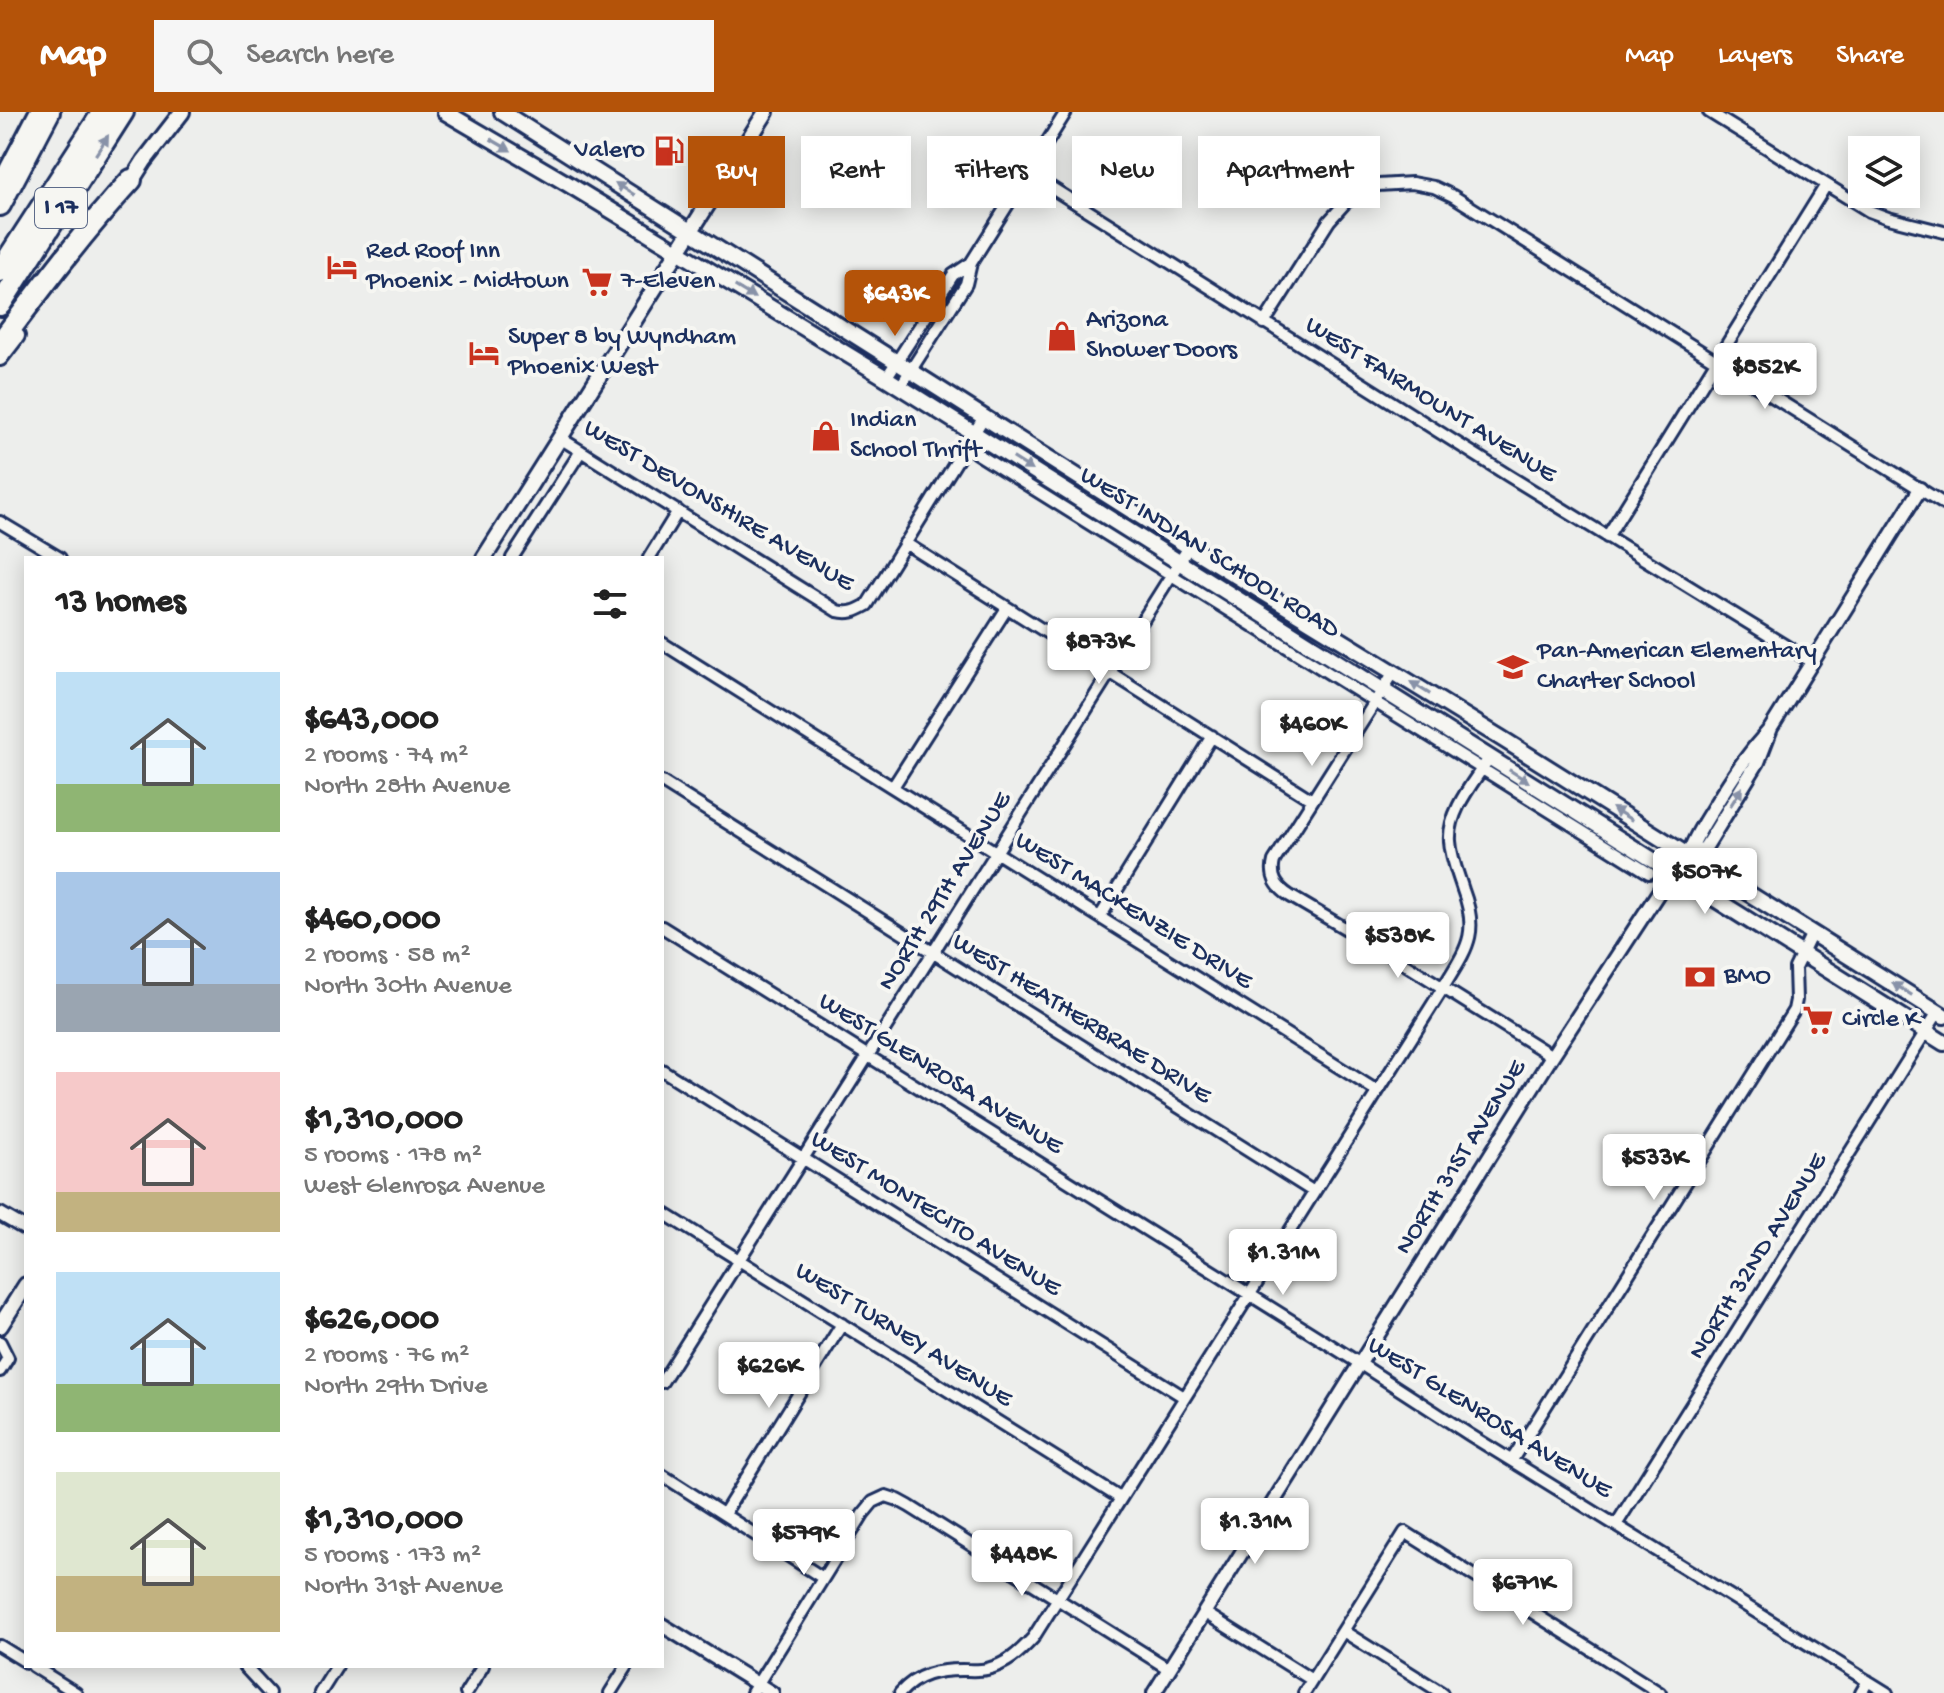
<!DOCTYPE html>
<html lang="en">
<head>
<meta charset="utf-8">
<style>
	:root { --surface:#fff; --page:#f6f6f6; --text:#222; --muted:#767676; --accent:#b45309 }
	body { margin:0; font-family:"Gochi Hand",sans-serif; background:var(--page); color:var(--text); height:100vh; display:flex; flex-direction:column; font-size:30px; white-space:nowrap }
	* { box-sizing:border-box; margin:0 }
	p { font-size:26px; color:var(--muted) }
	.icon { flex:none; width:44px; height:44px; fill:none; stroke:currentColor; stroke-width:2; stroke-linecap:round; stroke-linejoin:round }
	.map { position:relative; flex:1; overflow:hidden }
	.panel { position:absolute; left:24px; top:444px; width:640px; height:1112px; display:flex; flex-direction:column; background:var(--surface); border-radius:0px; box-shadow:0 4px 20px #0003 }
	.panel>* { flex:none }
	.banner { position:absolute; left:688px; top:24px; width:760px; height:72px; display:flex; gap:16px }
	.tools { position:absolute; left:1848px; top:24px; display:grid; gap:16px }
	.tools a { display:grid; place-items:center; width:72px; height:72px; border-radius:0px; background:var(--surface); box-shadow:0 4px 20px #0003; font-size:40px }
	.price { position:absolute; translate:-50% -68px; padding:0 18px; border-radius:8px; background:#fff; color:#222; font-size:26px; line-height:52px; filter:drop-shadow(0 2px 4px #0008) }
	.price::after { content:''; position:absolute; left:50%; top:48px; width:24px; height:18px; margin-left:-12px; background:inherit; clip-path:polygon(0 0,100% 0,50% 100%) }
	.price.current { background:var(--accent); color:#fff }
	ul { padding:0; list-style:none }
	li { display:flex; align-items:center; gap:24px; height:200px; padding:0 32px }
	li span { display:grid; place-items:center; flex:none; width:224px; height:160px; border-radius:0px; color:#555 }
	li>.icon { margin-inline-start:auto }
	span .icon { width:96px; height:96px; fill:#fffc; stroke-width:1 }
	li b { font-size:34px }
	h2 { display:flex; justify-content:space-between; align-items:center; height:96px; padding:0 32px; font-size:34px }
	.chip { padding:0 28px; border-radius:0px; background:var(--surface); box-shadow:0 4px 20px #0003; font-size:28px; line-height:72px }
	.chip.current { background:var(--accent); color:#fff }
	header { display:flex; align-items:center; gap:48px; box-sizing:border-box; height:112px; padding:0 40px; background:var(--accent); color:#fff }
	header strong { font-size:38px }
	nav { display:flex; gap:44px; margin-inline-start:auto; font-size:28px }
	.search { width:560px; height:72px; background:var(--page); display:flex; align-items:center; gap:20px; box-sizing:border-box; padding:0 28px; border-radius:0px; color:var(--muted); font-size:30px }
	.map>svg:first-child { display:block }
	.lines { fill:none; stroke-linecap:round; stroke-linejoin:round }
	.minor-casing { stroke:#1b2f5e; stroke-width:16 }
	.tertiary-casing { stroke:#1b2f5e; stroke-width:18 }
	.secondary-casing { stroke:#1b2f5e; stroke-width:20 }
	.motorway-casing { stroke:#1b2f5e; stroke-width:26 }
	.minor { stroke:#f6f6f2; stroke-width:10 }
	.tertiary { stroke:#f6f6f2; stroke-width:12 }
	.secondary { stroke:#f6f6f2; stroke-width:14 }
	.motorway { stroke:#f6f6f2; stroke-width:20 }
	.oneway { fill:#8892a8 }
	.labels { text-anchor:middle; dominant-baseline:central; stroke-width:8; stroke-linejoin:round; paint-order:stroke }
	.shield { fill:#f6f6f2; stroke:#5d6b8a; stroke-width:2 }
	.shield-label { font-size:24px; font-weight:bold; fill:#1b2f5e }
	.poi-label { font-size:26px; fill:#1b2f5e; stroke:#f6f6f2; text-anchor:start }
	.street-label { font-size:26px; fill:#1b2f5e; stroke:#f6f6f2 }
</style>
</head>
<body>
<header>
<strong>Map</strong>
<div class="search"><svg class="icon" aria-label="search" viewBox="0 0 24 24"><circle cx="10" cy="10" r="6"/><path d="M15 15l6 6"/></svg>Search here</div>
<nav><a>Map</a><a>Layers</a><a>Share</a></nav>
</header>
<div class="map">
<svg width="1944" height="1581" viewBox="0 0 1944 1581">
	<rect width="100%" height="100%" fill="#edeeec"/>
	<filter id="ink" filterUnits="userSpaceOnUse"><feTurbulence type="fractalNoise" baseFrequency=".0125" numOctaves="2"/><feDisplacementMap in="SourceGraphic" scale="16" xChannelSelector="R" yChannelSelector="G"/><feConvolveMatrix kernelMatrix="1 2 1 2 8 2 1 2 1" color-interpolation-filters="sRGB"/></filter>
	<g filter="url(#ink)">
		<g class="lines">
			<g class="minor-casing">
				<path id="minor" d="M 1709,0 L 1869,99 L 1888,106 L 1944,120
					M 1028,61 L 1509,364 L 1812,550
					M 1264,211 L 1329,109 L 1346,90 L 1378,73 L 1412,71 L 1434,75 L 1453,84 L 1944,392
					M 886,266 L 953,163 L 971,151
					M 900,275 L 966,172 L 971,151 L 1066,0
					M 560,326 L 837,499 C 850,502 856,499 867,493 L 984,305
					M 976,341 L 1649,761
					M 0,410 L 60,446
					M 1607,425 L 1826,73
					M 905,431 L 1312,688
					M 512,446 L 581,339
					M 649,446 L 678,399
					M 662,531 L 1377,979
					M 1394,560 L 1274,749 C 1270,765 1276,775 1290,784 L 1389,842 L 1552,944
					M 662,670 L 1314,1080
					M 893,675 L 1007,496
					M 1100,805 L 1212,624
					M 662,815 L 1359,1251 L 1470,1323 L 1887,1581
					M 662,958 L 1184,1285
					M 662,1100 L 1120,1386
					M 0,1230 L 8,1246 L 0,1259
					M 662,1270 L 1189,435
					M 1512,1348 L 1794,898 L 1796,888 L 1795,856 L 1812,821
					M 662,1363 L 823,1466
					M 724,1402 L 842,1212
					M 1616,1413 L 1938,900
					M 1205,1501 L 1312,1568
					M 1343,1519 L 1442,1581
					M 0,1534 L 26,1550
					M 33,1554 L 76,1581
					M 244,1554 L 269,1581
					M 320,1581 L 337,1554
					M 466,1581 L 483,1554
					M 610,1581 L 627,1554
					M 752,1581 L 863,1402 L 873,1390 L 886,1384 L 898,1388 L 909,1394 L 1169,1557
					M 900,1581 C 917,1562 937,1558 962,1558 C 970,1558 979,1559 987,1557 C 1007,1552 1019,1541 1033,1526 L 1443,876 C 1466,837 1480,823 1463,778 C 1458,762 1451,746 1450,729 C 1448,699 1474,670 1489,646
					M 1304,1581 L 1405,1420 L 1660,1581
					M 1861,1581 L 1868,1569"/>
			</g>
			<g class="tertiary-casing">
				<path id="tertiary" d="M 1688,744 C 1694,725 1705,710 1715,693 C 1733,664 1748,641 1771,616 L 1920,377
					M 0,1102 L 26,1117
					M 662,1513 L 772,1581
					M 1154,1581 L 1552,944 L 1664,772 L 1688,744 L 1705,736 L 1758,650 L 1771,616"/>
			</g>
			<g class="secondary-casing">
				<path id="secondary" d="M 445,0 L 568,72 L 886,266 L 1944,931
					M 502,0 L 1189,435 L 1501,626 L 1944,904
					M 2,67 L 37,0
					M 127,76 L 144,49 L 182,0
					M 0,246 L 17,224
					M 484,446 L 766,0
					M 0,1214 L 26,1173"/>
			</g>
			<g class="motorway-casing">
				<path id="motorway" d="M 0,93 L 49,0
					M 0,159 L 103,0
					M 0,193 L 123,0
					M 0,231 C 42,175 84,119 131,68"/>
			</g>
			<use href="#minor" class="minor"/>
			<use href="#tertiary" class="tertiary"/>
			<use href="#secondary" class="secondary"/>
			<use href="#motorway" class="motorway"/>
		</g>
		<defs><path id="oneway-solid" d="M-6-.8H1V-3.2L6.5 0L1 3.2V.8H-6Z" transform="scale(2)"/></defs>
		<g class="oneway">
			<use href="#oneway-solid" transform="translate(102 33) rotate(-57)"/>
			<use href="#oneway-solid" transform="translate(501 33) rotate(30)"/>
			<use href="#oneway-solid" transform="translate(625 77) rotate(-148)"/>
			<use href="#oneway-solid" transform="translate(745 180) rotate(31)"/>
			<use href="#oneway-solid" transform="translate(1023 352) rotate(32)"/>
			<use href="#oneway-solid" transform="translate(1420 576) rotate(-148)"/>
			<use href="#oneway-solid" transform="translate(1519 664) rotate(32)"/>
			<use href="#oneway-solid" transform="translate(1736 685) rotate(-58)"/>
			<use href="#oneway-solid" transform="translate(1622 702) rotate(-148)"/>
			<use href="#oneway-solid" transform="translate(1902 877) rotate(-148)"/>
		</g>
	</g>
	<defs>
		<g id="fuel-bare" transform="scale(2.4)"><path d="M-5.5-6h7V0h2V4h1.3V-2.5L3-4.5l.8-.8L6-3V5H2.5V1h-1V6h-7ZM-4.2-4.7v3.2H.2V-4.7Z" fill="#c8321e" stroke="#f6f6f2" stroke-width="2.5" paint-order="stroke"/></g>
		<g id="hotel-bare" transform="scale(2.4)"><path d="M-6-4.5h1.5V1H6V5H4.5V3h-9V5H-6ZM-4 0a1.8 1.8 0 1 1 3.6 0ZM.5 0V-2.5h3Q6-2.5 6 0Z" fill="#c8321e" stroke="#f6f6f2" stroke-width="2.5" paint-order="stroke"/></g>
		<g id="supermarket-bare" transform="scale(2.4)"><path d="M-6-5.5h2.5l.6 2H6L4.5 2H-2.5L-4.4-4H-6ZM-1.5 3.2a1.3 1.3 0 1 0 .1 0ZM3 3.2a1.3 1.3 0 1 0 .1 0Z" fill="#c8321e" stroke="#f6f6f2" stroke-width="2.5" paint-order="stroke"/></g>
		<g id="shop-bare" transform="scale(2.4)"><path d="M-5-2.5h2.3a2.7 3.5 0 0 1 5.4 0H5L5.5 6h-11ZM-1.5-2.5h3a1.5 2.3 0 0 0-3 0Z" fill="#c8321e" stroke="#f6f6f2" stroke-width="2.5" paint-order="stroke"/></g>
		<g id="school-bare" transform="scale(2.4)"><path d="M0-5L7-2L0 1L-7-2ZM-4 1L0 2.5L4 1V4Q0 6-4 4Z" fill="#c8321e" stroke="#f6f6f2" stroke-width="2.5" paint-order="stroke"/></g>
		<g id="bank-bare" transform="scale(2.4)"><path d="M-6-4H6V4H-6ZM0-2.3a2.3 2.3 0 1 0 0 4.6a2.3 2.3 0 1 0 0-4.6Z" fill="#c8321e" stroke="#f6f6f2" stroke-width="2.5" paint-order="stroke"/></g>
	</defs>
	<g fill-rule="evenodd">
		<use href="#fuel-bare" x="669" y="39"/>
		<use href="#hotel-bare" x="342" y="155"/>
		<use href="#supermarket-bare" x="597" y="170"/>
		<use href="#shop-bare" x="1062" y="224"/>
		<use href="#hotel-bare" x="484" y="241"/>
		<use href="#shop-bare" x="826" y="324"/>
		<use href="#school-bare" x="1513" y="555"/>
		<use href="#bank-bare" x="1700" y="865"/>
		<use href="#supermarket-bare" x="1818" y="908"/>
	</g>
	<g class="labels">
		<rect class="shield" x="35" y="76" width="52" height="40" rx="6"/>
		<g class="shield-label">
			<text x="61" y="96">I 17</text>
		</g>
		<g class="poi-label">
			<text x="645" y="39" text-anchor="end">Valero</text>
			<text x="366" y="140">Red Roof Inn<tspan x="366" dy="30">Phoenix - Midtown</tspan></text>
			<text x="621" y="170">7-Eleven</text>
			<text x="1086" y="209">Arizona<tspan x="1086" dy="30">Shower Doors</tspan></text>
			<text x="508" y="226">Super 8 by Wyndham<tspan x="508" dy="30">Phoenix West</tspan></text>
			<text x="850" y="309">Indian<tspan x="850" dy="30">School Thrift</tspan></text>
			<text x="1537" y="540">Pan-American Elementary<tspan x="1537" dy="30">Charter School</tspan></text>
			<text x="1724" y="865">BMO</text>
			<text x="1842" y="908">Circle K</text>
		</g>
		<g class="street-label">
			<text transform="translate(1430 289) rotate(32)">WEST FAIRMOUNT AVENUE</text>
			<text transform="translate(718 395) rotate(31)">WEST DEVONSHIRE AVENUE</text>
			<text transform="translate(1209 442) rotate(32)">WEST INDIAN SCHOOL ROAD</text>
			<text transform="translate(946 780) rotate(-58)">NORTH 29TH AVENUE</text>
			<text transform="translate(1133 800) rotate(32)">WEST MACKENZIE DRIVE</text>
			<text transform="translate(1081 908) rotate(32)">WEST HEATHERBRAE DRIVE</text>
			<text transform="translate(940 963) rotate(32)">WEST GLENROSA AVENUE</text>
			<text transform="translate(1462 1046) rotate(-58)">NORTH 31ST AVENUE</text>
			<text transform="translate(935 1103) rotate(32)">WEST MONTECITO AVENUE</text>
			<text transform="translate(1759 1145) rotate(-58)">NORTH 32ND AVENUE</text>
			<text transform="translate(903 1224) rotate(32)">WEST TURNEY AVENUE</text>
			<text transform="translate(1489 1307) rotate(32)">WEST GLENROSA AVENUE</text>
		</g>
	</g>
</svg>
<div class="tools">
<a><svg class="icon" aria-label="layers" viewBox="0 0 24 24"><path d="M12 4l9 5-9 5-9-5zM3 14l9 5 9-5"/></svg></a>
</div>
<b class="price current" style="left:895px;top:226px">$643K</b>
<b class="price" style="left:1765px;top:299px">$852K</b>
<b class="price" style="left:1099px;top:574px">$873K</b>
<b class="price" style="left:1312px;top:656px">$460K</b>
<b class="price" style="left:1705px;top:804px">$507K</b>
<b class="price" style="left:1398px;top:868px">$538K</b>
<b class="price" style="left:1654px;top:1090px">$533K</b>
<b class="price" style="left:1283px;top:1185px">$1.31M</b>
<b class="price" style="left:769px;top:1298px">$626K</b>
<b class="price" style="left:1255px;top:1454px">$1.31M</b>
<b class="price" style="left:804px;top:1465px">$579K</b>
<b class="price" style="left:1022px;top:1486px">$448K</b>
<b class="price" style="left:1523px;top:1515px">$671K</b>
<div class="banner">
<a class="chip current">Buy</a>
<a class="chip">Rent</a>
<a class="chip">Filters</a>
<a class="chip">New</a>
<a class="chip">Apartment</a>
</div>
<section class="panel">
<h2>13 homes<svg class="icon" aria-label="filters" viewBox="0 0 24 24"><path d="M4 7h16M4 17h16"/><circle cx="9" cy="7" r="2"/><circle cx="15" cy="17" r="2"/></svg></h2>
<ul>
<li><span style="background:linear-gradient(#bfe0f5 70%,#8fb573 0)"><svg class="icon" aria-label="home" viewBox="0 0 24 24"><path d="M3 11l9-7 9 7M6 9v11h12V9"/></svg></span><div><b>$643,000</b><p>2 rooms · 74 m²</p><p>North 28th Avenue</p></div></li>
<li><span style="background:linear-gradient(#a9c7e8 70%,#9aa5b1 0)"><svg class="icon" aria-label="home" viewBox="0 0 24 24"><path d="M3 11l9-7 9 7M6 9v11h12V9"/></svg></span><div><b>$460,000</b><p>2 rooms · 58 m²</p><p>North 30th Avenue</p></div></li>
<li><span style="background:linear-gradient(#f6c9c9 75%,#c2b280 0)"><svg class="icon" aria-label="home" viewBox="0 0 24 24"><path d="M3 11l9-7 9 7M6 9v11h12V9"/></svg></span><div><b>$1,310,000</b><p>5 rooms · 178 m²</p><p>West Glenrosa Avenue</p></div></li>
<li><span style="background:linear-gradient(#bfe0f5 70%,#8fb573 0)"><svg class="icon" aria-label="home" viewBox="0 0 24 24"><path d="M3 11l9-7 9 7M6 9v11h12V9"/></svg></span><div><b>$626,000</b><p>2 rooms · 76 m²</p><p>North 29th Drive</p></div></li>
<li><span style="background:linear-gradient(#dfe7d0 65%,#c2b280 0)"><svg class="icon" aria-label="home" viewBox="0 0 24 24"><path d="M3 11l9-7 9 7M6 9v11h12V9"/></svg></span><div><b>$1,310,000</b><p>5 rooms · 173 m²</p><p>North 31st Avenue</p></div></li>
</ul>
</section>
</div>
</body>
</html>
